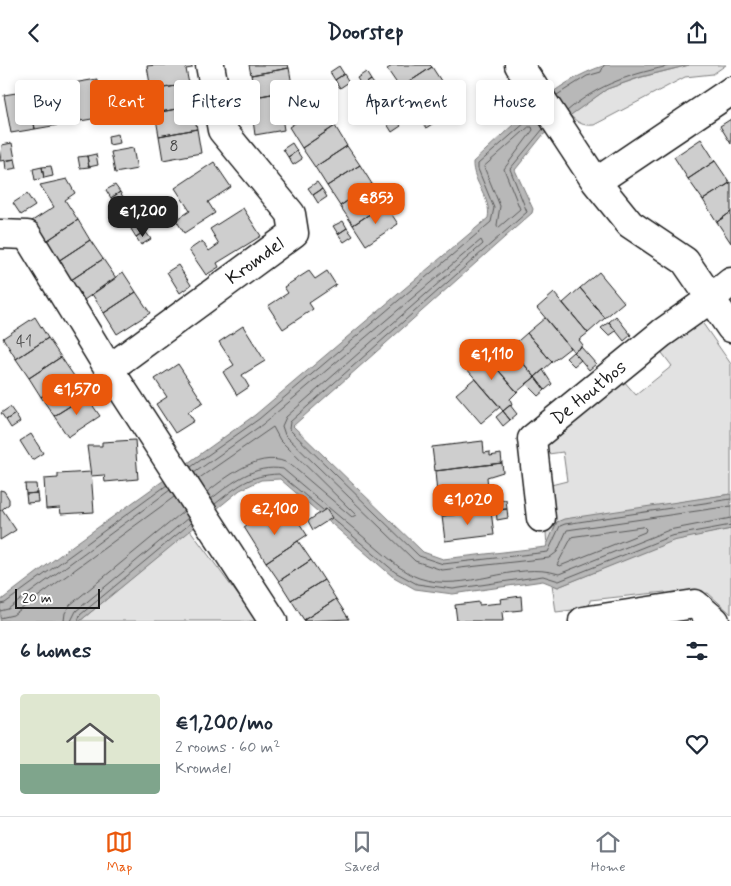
<!DOCTYPE html>
<html lang="en">
<head>
<meta charset="utf-8">
<style>
	:root { --surface:#fff; --page:#f2f2f3; --text:#1f2937; --muted:#747a83; --line:#e0e1e3; --accent:#ea580c }
	body { margin:0; font-family:Mynerve,sans-serif; background:var(--page); color:var(--text); height:100vh; display:flex; flex-direction:column; font-size:19px; white-space:nowrap }
	* { box-sizing:border-box; margin:0 }
	p { font-size:16px; color:var(--muted) }
	.icon { flex:none; width:28px; height:28px; fill:none; stroke:currentColor; stroke-width:2; stroke-linecap:round; stroke-linejoin:round }
	.map { position:relative; height:556px; overflow:hidden }
	.sheet { display:flex; flex-direction:column; background:var(--surface); flex:1 }
	.sheet>* { flex:none }
	.guide { position:absolute; left:15px; top:15px; width:701px; height:45px; display:flex; gap:10px }
	.scale { position:absolute; left:15px; bottom:12px; width:85px; box-sizing:border-box; padding-left:5px; border:2px solid #1c1c1c; border-top:0; font-size:14px; line-height:18px; white-space:nowrap; color:#1c1c1c; -webkit-text-stroke:4px #fff; paint-order:stroke }
	.price { position:absolute; translate:-50% -42px; padding:0 11px; border-radius:10px; background:var(--accent); color:#fff; font-size:16px; line-height:32px; filter:drop-shadow(0 1px 2px #0008) }
	.price::after { content:''; position:absolute; left:50%; top:30px; width:15px; height:11px; margin-left:-8px; background:inherit; clip-path:polygon(0 0,100% 0,50% 100%) }
	.price.selected { background:#222; color:#fff }
	ul { padding:0; list-style:none }
	li { display:flex; align-items:center; gap:15px; height:125px; padding:0 20px }
	li span { display:grid; place-items:center; flex:none; width:140px; height:100px; border-radius:5px; color:#555 }
	li>.icon { margin-inline-start:auto }
	span .icon { width:60px; height:60px; fill:#fffc; stroke-width:1 }
	li b { font-size:21px }
	h2 { display:flex; justify-content:space-between; align-items:center; height:60px; padding:0 20px; font-size:21px }
	.tag { padding:0 18px; border-radius:5px; background:var(--surface); box-shadow:0 2px 8px #0003; font-size:18px; line-height:45px }
	.tag.selected { background:var(--accent); color:#fff }
	header { display:flex; justify-content:space-between; align-items:center; height:65px; padding:0 20px; background:var(--surface); font-size:22px; font-weight:700 }
	.menu { display:flex; justify-content:space-around; align-items:center; height:70px; border-top:1px solid var(--line); background:var(--surface); font-size:14px; color:var(--muted) }
	.menu a { display:grid; justify-items:center; gap:2px }
	.menu .selected { color:var(--accent) }
	.map>svg:first-child { display:block }
	.green { fill:#e2e2e2; stroke:#7f7f7f }
	.water { fill:#b8b8b8; stroke:#7a7a7a }
	.lines { fill:none; stroke-linecap:round; stroke-linejoin:round }
	.shore { stroke:#5a5a5a; stroke-width:1 }
	.building { fill:#cecece; stroke:#1c1c1c }
	.minor-casing { stroke:#1c1c1c; stroke-width:31 }
	.minor { stroke:#fff; stroke-width:28 }
	.labels { text-anchor:middle; dominant-baseline:central; stroke-width:5; stroke-linejoin:round; paint-order:stroke }
	.number-label { font-size:16px; fill:#484848 }
	.street-label { font-size:19px; fill:#1c1c1c; stroke:#fff }
</style>
</head>
<body>
<header><svg class="icon" aria-label="back" viewBox="0 0 24 24"><path d="M15 5l-7 7 7 7"/></svg>Doorstep<svg class="icon" aria-label="share" viewBox="0 0 24 24"><path d="M12 15V3M7 8l5-5 5 5M5 13v7h14v-7"/></svg></header>
<div class="map">
<svg width="731" height="556" viewBox="0 0 731 556">
	<rect width="100%" height="100%" fill="#fff"/>
	<filter id="ink" filterUnits="userSpaceOnUse"><feTurbulence type="fractalNoise" baseFrequency=".02" numOctaves="2"/><feDisplacementMap in="SourceGraphic" scale="10" xChannelSelector="R" yChannelSelector="G"/><feConvolveMatrix kernelMatrix="1 2 1 2 8 2 1 2 1" color-interpolation-filters="sRGB"/></filter>
	<g filter="url(#ink)">
		<path class="green" d="M 689,0 L 726,0 L 713,9 L 685,12 L 594,60 C 582,61 578,58 570,50 L 607,24 L 642,12 Z
			M 699,253 L 731,299 L 731,429 L 557,457 L 547,482 L 543,422 L 567,416 L 563,387 L 541,390 L 543,383 L 623,315 L 636,330 L 672,301 L 659,284 Z
			M 731,464 L 731,549 L 708,528 L 668,534 L 665,527 L 590,535 L 589,543 L 556,547 L 552,519 L 558,522 L 673,475 Z
			M 190,465 L 257,556 L 80,556 Z"/>
		<path class="water" d="M 606,0 L 689,0 L 641,12 L 607,24 L 543,70 L 515,105 L 533,144 L 532,148 L 293,361 L 423,487 L 443,494 L 546,482 L 557,457 L 564,454 L 731,429 L 731,464 L 673,476 L 558,522 L 543,516 L 453,529 L 415,524 L 392,511 L 280,414 L 261,415 L 240,425 L 80,556 L 0,556 L 0,536 L 72,481 L 255,350 L 488,153 C 492,133 472,117 473,97 C 513,61 553,16 606,0 Z"/>
		<g class="lines">
			<path class="shore" d="M 557,30 L 587,11 L 601,7 L 604,0
				M 567,46 C 600,18 632,9 673,0
				M 529,62 L 532,62 L 533,65 L 504,104 L 520,144 L 498,163 L 497,160 L 500,141 L 484,102 Z
				M 543,64 L 510,104 L 527,147 L 290,357 L 289,364 L 419,491 L 443,499 L 548,487 L 560,461 L 565,459 L 731,434
				M 191,402 L 259,354 L 491,157 L 494,143 L 478,104 L 478,99 L 534,50
				M 194,408 L 263,359 L 481,175 L 483,179 L 286,352 L 282,361 L 285,370 L 415,496 L 442,505 L 549,493 L 557,487 L 567,465 L 731,441
				M 198,414 L 273,362 L 280,375 L 356,450 L 352,452 L 291,400 C 263,382 228,411 207,427
				M 211,434 C 233,417 254,399 283,404 L 399,502 C 405,505 412,511 419,513 C 465,529 514,495 559,509 L 669,465 L 731,453
				M 215,439 C 238,421 249,410 279,409 L 323,445
				M 333,454 L 395,507 L 417,519 L 453,524 L 543,511 L 559,516 L 671,471 L 731,460
				M 644,462 L 646,464 L 645,467 L 560,501 L 557,500 L 572,472 Z
				M 0,539 L 5,538 L 167,420
				M 0,546 L 8,544 L 170,425
				M 0,553 L 13,550 L 174,432
				M 64,556 L 65,548 L 70,540 L 184,446
				M 71,556 L 76,546 L 188,453
				M 78,556 L 80,550 L 191,458"/>
		</g>
		<path class="building" d="M 155,0 L 192,0 L 192,3 L 186,4 L 189,19 L 151,25 L 147,1 Z
			M 249,0 L 288,0 L 289,3 L 251,10 Z
			M 394,0 L 430,0 L 432,2 L 400,23 L 387,4 Z
			M 339,1 L 344,9 L 335,15 L 330,7 Z
			M 432,2 L 445,22 L 412,43 L 400,23 Z
			M 289,3 L 293,25 L 255,32 L 251,10 Z
			M 366,7 L 371,15 L 362,21 L 357,13 Z
			M 344,9 L 349,17 L 340,23 L 335,15 Z
			M 97,14 L 104,52 L 80,56 L 73,18 Z
			M 371,15 L 376,22 L 367,28 L 362,21 Z
			M 73,18 L 80,56 L 58,60 L 51,22 Z
			M 189,19 L 193,41 L 155,48 L 151,25 Z
			M 51,22 L 58,60 L 35,64 L 28,26 Z
			M 117,22 L 118,32 L 108,34 L 106,25 Z
			M 445,22 L 458,42 L 426,63 L 412,43 Z
			M 293,25 L 297,49 L 282,52 L 284,65 L 255,70 L 252,48 L 258,47 L 255,32 Z
			M 28,26 L 35,64 L 11,68 L 4,30 Z
			M 118,32 L 120,41 L 109,43 L 108,34 Z
			M 193,41 L 197,64 L 159,71 L 155,48 Z
			M 321,41 L 335,61 L 302,83 L 289,62 Z
			M 391,46 L 396,54 L 387,59 L 382,52 Z
			M 396,54 L 401,61 L 392,67 L 387,59 Z
			M 731,54 L 731,79 L 720,61 Z
			M 335,61 L 347,81 L 315,102 L 302,83 Z
			M 197,64 L 201,88 L 163,95 L 159,71 Z
			M 118,69 L 120,78 L 109,80 L 108,71 Z
			M 701,74 L 715,96 L 688,114 L 674,92 Z
			M 12,78 L 15,94 L 0,96 L 2,80 Z
			M 292,78 L 297,86 L 288,92 L 283,84 Z
			M 347,81 L 360,100 L 327,121 L 315,102 Z
			M 133,83 L 137,104 L 115,108 L 111,87 Z
			M 297,86 L 302,94 L 293,100 L 288,92 Z
			M 96,89 L 98,100 L 89,102 L 87,91 Z
			M 87,91 L 89,102 L 80,103 L 78,92 Z
			M 15,94 L 17,103 L 6,105 L 5,96 Z
			M 715,96 L 730,118 L 703,135 L 688,114 Z
			M 214,97 L 231,122 L 208,137 L 215,148 L 184,168 L 176,155 L 190,146 L 175,123 Z
			M 360,100 L 372,119 L 340,141 L 327,121 Z
			M 51,101 L 53,111 L 44,113 L 42,102 Z
			M 42,102 L 44,113 L 35,115 L 33,104 Z
			M 67,114 L 75,128 L 65,135 L 78,155 L 45,177 L 32,156 L 54,142 L 40,120 Z
			M 317,117 L 322,124 L 313,130 L 308,123 Z
			M 731,117 L 731,147 L 717,157 L 703,135 Z
			M 372,119 L 385,139 L 353,160 L 340,141 Z
			M 115,120 L 120,127 L 111,133 L 106,125 Z
			M 322,124 L 327,132 L 318,138 L 313,130 Z
			M 120,127 L 125,135 L 116,141 L 111,133 Z
			M 27,129 L 35,141 L 21,150 L 13,138 Z
			M 385,139 L 398,159 L 366,180 L 353,160 Z
			M 243,143 L 261,171 L 217,198 L 219,202 L 206,210 L 189,185 L 202,176 L 209,186 L 219,179 L 210,164 Z
			M 731,147 L 731,178 L 717,157 Z
			M 78,155 L 90,175 L 58,196 L 45,177 Z
			M 343,156 L 347,163 L 338,169 L 333,161 Z
			M 140,158 L 145,166 L 136,172 L 131,164 Z
			M 347,163 L 353,171 L 344,177 L 338,169 Z
			M 145,166 L 151,174 L 141,180 L 136,172 Z
			M 90,175 L 103,194 L 71,215 L 58,196 Z
			M 103,194 L 116,213 L 84,235 L 71,215 Z
			M 178,200 L 191,220 L 180,228 L 167,207 Z
			M 309,206 L 315,214 L 327,206 L 336,220 L 309,238 L 313,244 L 283,264 L 268,241 L 288,228 L 284,222 Z
			M 123,207 L 136,227 L 104,248 L 92,229 Z
			M 599,207 L 624,237 L 605,253 L 580,223 Z
			M 580,223 L 605,253 L 588,268 L 563,238 Z
			M 136,227 L 150,248 L 117,269 L 104,248 Z
			M 554,228 L 588,268 L 579,275 L 583,280 L 574,287 L 537,243 Z
			M 616,251 L 631,270 L 624,276 L 609,257 Z
			M 35,252 L 48,273 L 16,294 L 3,273 Z
			M 545,253 L 570,283 L 552,297 L 527,268 Z
			M 609,257 L 616,266 L 609,271 L 601,263 Z
			M 243,261 L 265,296 L 242,310 L 249,322 L 237,330 L 223,307 L 234,300 L 219,277 Z
			M 527,268 L 552,297 L 535,312 L 510,283 Z
			M 48,273 L 61,292 L 29,313 L 16,294 Z
			M 581,282 L 596,299 L 589,305 L 574,287 Z
			M 510,283 L 535,312 L 517,327 L 492,298 Z
			M 573,287 L 581,295 L 574,301 L 566,293 Z
			M 484,288 L 517,327 L 510,334 L 512,339 L 503,346 L 466,303 Z
			M 61,292 L 74,311 L 41,332 L 29,313 Z
			M 178,299 L 203,337 L 188,347 L 194,356 L 175,368 L 156,339 L 167,332 L 155,314 Z
			M 543,305 L 552,319 L 545,325 L 535,312 Z
			M 74,311 L 86,331 L 54,351 L 41,332 Z
			M 535,312 L 545,325 L 538,331 L 526,319 Z
			M 475,313 L 500,342 L 481,358 L 456,329 Z
			M 86,331 L 100,351 L 68,372 L 54,351 Z
			M 510,340 L 517,349 L 510,355 L 503,346 Z
			M 10,342 L 15,349 L 6,355 L 1,348 Z
			M 503,346 L 510,355 L 503,361 L 496,352 Z
			M 15,349 L 20,357 L 11,363 L 6,355 Z
			M 31,369 L 43,388 L 32,395 L 20,376 Z
			M 135,375 L 138,414 L 105,417 L 104,410 L 91,411 L 87,381 L 102,381 L 102,377 Z
			M 483,376 L 484,388 L 490,387 L 490,391 L 501,389 L 502,398 L 435,406 L 432,382 Z
			M 502,398 L 503,407 L 487,412 L 488,423 L 437,429 L 435,406 Z
			M 91,407 L 94,447 L 61,449 L 60,443 L 46,444 L 44,414 L 58,413 L 58,409 Z
			M 25,419 L 36,419 L 37,428 L 26,429 Z
			M 488,423 L 491,446 L 442,451 L 440,428 Z
			M 0,425 L 4,426 L 9,434 L 9,439 L 0,446 Z
			M 37,428 L 38,437 L 27,438 L 26,429 Z
			M 506,435 L 507,444 L 496,445 L 495,436 Z
			M 2,444 L 16,465 L 0,475 L 0,446 Z
			M 326,444 L 332,453 L 313,465 L 308,456 Z
			M 507,444 L 508,453 L 497,455 L 496,445 Z
			M 491,446 L 494,470 L 445,476 L 442,451 Z
			M 262,450 L 272,464 L 294,450 L 307,470 L 266,497 L 244,462 Z
			M 298,476 L 311,495 L 279,516 L 266,497 Z
			M 311,495 L 324,515 L 291,535 L 279,516 Z
			M 324,515 L 336,534 L 304,555 L 291,535 Z
			M 521,531 L 522,545 L 502,547 L 503,556 L 457,556 L 455,540 L 479,537 L 479,540 L 501,538 L 500,534 Z
			M 336,534 L 349,554 L 305,556 L 304,555 Z"/>
		<g class="lines">
			<g class="minor-casing">
				<path id="minor" d="M 519,0 L 596,117 L 630,159 L 685,196 L 731,263
					M 596,117 L 731,26
					M 0,169 L 27,170 L 109,304 L 273,556
					M 109,304 L 294,168 L 291,149 L 222,65 L 210,0
					M 541,453 L 532,374 L 662,268 L 710,234 L 731,217
					M 583,556 L 695,539 L 715,556"/>
			</g>
			<use href="#minor" class="minor"/>
		</g>
	</g>
	<g class="labels">
		<g class="number-label">
			<text x="174" y="81">8</text>
			<text x="24" y="276">41</text>
		</g>
		<g class="street-label">
			<text transform="translate(255 196) rotate(-36)">Kromdel</text>
			<text transform="translate(589 328) rotate(-39)">De Houtbos</text>
		</g>
	</g>
</svg>
<div class="scale">20 m</div>
<b class="price" style="left:376px;top:160px">€853</b>
<b class="price selected" style="left:143px;top:173px">€1,200</b>
<b class="price" style="left:492px;top:316px">€1,110</b>
<b class="price" style="left:77px;top:351px">€1,570</b>
<b class="price" style="left:468px;top:461px">€1,020</b>
<b class="price" style="left:275px;top:471px">€2,100</b>
<div class="guide">
<a class="tag">Buy</a>
<a class="tag selected">Rent</a>
<a class="tag">Filters</a>
<a class="tag">New</a>
<a class="tag">Apartment</a>
<a class="tag">House</a>
</div>
</div>
<section class="sheet">
<h2>6 homes<svg class="icon" aria-label="filters" viewBox="0 0 24 24"><path d="M4 7h16M4 17h16"/><circle cx="9" cy="7" r="2"/><circle cx="15" cy="17" r="2"/></svg></h2>
<ul>
<li><span style="background:linear-gradient(#dfe7d0 70%,#7fa58c 0)"><svg class="icon" aria-label="home" viewBox="0 0 24 24"><path d="M3 11l9-7 9 7M6 9v11h12V9"/></svg></span><div><b>€1,200/mo</b><p>2 rooms · 60 m²</p><p>Kromdel</p></div><svg class="icon" aria-label="heart" viewBox="0 0 24 24"><path d="M12 20l-8-8c-3-5 5-10 8-4 3-6 11-1 8 4z"/></svg></li>
</ul>
</section>
<nav class="menu">
<a class="selected"><svg class="icon" aria-label="map" viewBox="0 0 24 24"><path d="M3 6l6-2 6 2 6-2v14l-6 2-6-2-6 2zM9 4v14M15 6v14"/></svg>Map</a>
<a><svg class="icon" aria-label="saved" viewBox="0 0 24 24"><path d="M7 4h10v16l-5-4-5 4z"/></svg>Saved</a>
<a><svg class="icon" aria-label="home" viewBox="0 0 24 24"><path d="M3 11l9-7 9 7M6 9v11h12V9"/></svg>Home</a>
</nav>
</body>
</html>
